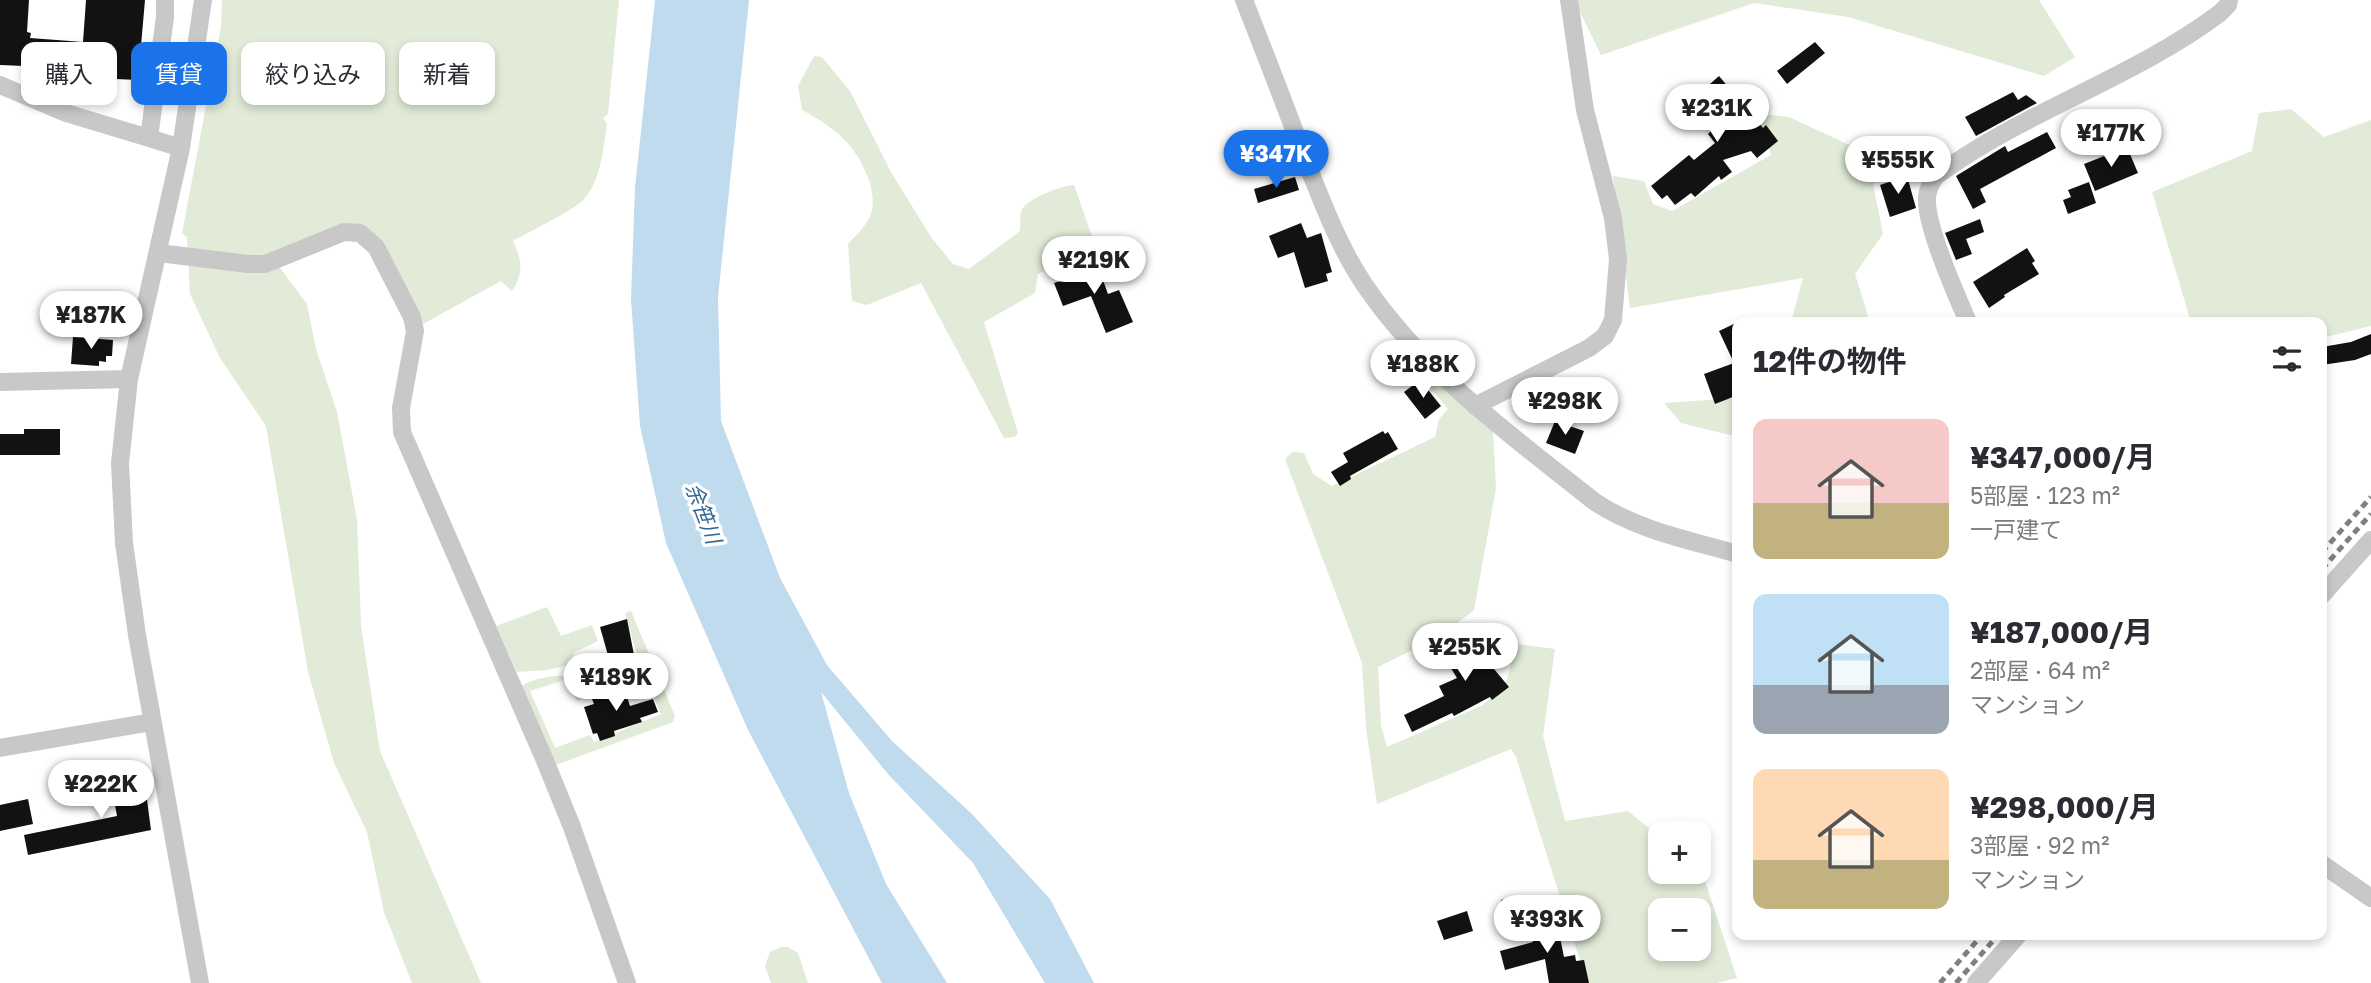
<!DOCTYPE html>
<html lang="ja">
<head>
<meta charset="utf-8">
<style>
	:root { --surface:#fff; --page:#f2f2f3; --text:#2b2b33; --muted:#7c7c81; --accent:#1a73e8 }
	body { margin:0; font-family:"Golos Text","Noto Sans JP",sans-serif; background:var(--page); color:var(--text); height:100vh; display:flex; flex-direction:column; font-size:26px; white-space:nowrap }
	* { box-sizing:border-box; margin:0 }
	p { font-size:23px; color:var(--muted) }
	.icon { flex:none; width:38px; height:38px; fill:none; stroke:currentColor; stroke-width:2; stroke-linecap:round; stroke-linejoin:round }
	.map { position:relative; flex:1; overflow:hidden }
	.details { position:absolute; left:1732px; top:317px; width:595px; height:623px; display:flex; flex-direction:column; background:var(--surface); border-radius:14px; box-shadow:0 4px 10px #0003 }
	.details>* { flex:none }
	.hud { position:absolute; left:21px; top:42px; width:665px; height:63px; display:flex; gap:14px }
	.controls { position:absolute; left:1648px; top:821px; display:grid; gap:14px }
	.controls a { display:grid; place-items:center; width:63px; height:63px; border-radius:14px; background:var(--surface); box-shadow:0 4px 10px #0003; font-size:35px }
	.price { position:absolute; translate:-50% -60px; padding:0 16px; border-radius:24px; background:#fff; color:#222; font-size:23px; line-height:46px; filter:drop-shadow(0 2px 4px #0008) }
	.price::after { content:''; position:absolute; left:50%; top:42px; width:21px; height:16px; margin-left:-10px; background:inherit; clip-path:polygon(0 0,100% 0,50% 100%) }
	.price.on { background:var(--accent); color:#fff }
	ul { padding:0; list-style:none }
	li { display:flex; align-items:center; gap:21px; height:175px; padding:0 21px }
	li span { display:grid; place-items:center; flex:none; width:196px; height:140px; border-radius:14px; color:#555 }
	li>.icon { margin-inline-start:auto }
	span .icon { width:84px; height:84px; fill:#fffc; stroke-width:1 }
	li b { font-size:30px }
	h2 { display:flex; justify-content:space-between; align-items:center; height:84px; padding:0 21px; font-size:30px }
	.tag { padding:0 24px; border-radius:14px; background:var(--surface); box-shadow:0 4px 10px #0003; font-size:24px; line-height:63px }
	.tag.on { background:var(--accent); color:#fff }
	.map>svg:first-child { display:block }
	.green { fill:#e1ebd7; fill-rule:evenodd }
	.water { fill:#c0daee }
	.building { fill:#121212 }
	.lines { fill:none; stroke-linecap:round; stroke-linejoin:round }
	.minor { stroke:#c8c8c8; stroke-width:18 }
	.rail { stroke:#808080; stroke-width:5; stroke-dasharray:7 5; stroke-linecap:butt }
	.labels { text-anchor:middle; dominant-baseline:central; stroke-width:7; stroke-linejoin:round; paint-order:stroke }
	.water-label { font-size:21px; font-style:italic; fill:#336994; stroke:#fff }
</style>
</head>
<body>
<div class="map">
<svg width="2371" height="983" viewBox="0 0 2371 983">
	<rect width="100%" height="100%" fill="#fff"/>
	<path class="green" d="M 222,0 L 619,0 L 608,114 L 603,118 L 607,124 C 603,149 601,184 581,202 C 567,214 530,231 513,241 C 522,260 524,273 512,291 L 501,281 L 423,324 L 417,319 L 361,228 L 272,257 L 307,304 L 316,349 L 337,412 L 357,519 L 361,626 L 380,751 L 481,983 L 412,983 L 384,912 L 367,832 L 334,763 L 308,672 L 266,426 L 220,358 L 190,294 L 187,237 L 182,233 L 221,27 Z
		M 1574,0 L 2039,0 L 2075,57 L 2044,76 L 1848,17 L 1754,3 L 1601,55 Z
		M 814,56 L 822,57 L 850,91 L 891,172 L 931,237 L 953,264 L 969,269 L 1020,231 C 1021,223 1019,214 1023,208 C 1028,199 1064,184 1074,185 L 1092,236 L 1089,247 L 1038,274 L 1035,293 L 984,322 L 1018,433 L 1015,437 L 1004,438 L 921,283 L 867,305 L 852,301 L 848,244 C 855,236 865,227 869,218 C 875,206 873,193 869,180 C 856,144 835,128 802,110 L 798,86 Z
		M 2291,109 L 2324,137 L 2371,120 L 2371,326 L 2322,338 L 2322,322 L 2191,322 L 2152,192 L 2252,151 L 2259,113 Z
		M 1769,115 L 1789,117 L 1888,163 L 1873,184 L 1883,234 L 1855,274 L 1870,322 L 1791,322 L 1803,278 L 1630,308 L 1613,176 L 1644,181 L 1653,204 L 1672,211 L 1771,155 L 1761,123 Z
		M 1404,345 L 1493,432 L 1496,488 L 1474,610 L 1439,637 L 1378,667 L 1381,725 L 1387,747 L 1483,705 L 1507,680 L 1516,644 L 1555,649 L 1543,736 L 1565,821 L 1628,811 L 1661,838 L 1661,872 L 1699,870 L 1702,872 L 1737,978 L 1717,983 L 1587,983 L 1516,757 L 1511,749 L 1377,804 L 1366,728 L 1362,663 L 1285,459 L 1293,452 L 1304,453 L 1313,474 L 1332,486 L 1435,437 L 1439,419 L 1448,409 L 1397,349 ZM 1661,910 L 1699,910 L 1699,948 L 1661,948 Z
		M 1738,398 L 1738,437 L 1681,423 L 1664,403 Z
		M 547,607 L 561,636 L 592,625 L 598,641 L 575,652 L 568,665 L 547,670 L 517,672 L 496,626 Z
		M 631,611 L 675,716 L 673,722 L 556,765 L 521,686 C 546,671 580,678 608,671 C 618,668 628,662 638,658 L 625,613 ZM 567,679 L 577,701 L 622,683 L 635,700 L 653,695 L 661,714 L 594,742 L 590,735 L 555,748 L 530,691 Z
		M 781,947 L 788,947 L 798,953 L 808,983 L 771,983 L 765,966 L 770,952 Z"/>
	<path class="water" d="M 655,0 L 749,0 L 718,297 L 721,421 L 780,578 L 827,665 L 892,741 L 972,814 L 1050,899 L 1094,983 L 1045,983 L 973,863 L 888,774 L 821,692 L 849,793 L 886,884 L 947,983 L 882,983 L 748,730 L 666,543 L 640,426 L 631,299 L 635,187 Z"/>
	<path class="building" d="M 0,0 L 29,0 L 27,32 L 31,33 L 30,38 L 83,42 L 86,0 L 145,0 L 138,80 L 49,76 L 49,67 L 0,65 Z
		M 1815,42 L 1825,53 L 1787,84 L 1777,71 Z
		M 1719,76 L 1763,128 L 1766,125 L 1778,141 L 1757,158 L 1751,151 L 1723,160 L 1732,172 L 1721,180 L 1719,176 L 1695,197 L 1691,193 L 1675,205 L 1667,195 L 1662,199 L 1651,186 L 1689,155 L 1694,160 L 1715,143 L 1708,134 L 1715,127 L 1692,100 Z
		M 2013,92 L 2018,100 L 2026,95 L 2037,103 L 1976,136 L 1965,117 Z
		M 2047,132 L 2056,148 L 1980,189 L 1986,202 L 1973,209 L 1956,176 L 2005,146 L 2008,152 Z
		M 2127,147 L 2138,173 L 2095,191 L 2084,164 Z
		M 1907,176 L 1916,208 L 1890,217 L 1880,185 Z
		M 1295,177 L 1299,190 L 1258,203 L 1254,189 Z
		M 2089,182 L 2096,203 L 2068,214 L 2063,200 L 2071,197 L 2068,190 Z
		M 1980,219 L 1984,232 L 1966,239 L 1972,254 L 1956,260 L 1945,233 Z
		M 1301,223 L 1307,238 L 1321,233 L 1332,272 L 1326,274 L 1328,281 L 1305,288 L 1294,252 L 1278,258 L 1269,236 Z
		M 2027,248 L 2035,261 L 2032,263 L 2039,274 L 2004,295 L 2005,297 L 1989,308 L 1973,282 Z
		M 1087,263 L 1088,267 L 1097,264 L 1108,294 L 1119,290 L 1133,322 L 1106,333 L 1091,296 L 1063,306 L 1054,283 L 1064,280 L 1061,273 Z
		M 1738,322 L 1738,395 L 1715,404 L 1704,374 L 1734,363 L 1719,331 Z
		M 2371,334 L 2371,354 L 2355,360 L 2322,365 L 2322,347 L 2351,342 Z
		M 73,337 L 113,340 L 112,356 L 106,356 L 106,362 L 99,361 L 99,366 L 71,364 Z
		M 1416,383 L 1421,388 L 1424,385 L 1441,406 L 1425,419 L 1404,392 Z
		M 1555,421 L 1584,431 L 1575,454 L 1546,443 Z
		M 24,429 L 60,429 L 60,455 L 0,455 L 0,434 L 24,434 Z
		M 1383,431 L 1385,434 L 1388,432 L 1398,449 L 1350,476 L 1351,479 L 1340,486 L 1331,472 L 1348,462 L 1343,453 Z
		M 627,619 L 635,660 L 611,666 L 600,627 Z
		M 1480,630 L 1492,649 L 1497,645 L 1507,661 L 1494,669 L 1509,687 L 1492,700 L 1490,697 L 1454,716 L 1452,713 L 1412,732 L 1404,715 L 1444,696 L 1439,686 L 1457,678 L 1446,660 L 1469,646 L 1465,639 Z
		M 624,688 L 630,706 L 653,699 L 658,712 L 640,718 L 642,722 L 614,731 L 615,736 L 600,741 L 597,733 L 593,734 L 584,707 L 594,704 L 592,699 Z
		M 136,772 L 137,778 L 144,777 L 151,830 L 28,855 L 24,835 L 117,816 L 110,778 Z
		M 28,799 L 33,824 L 0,831 L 0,805 Z
		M 1521,895 L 1527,916 L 1508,922 L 1501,900 Z
		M 1467,911 L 1473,931 L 1444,940 L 1437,921 Z
		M 1556,918 L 1564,957 L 1575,955 L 1576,961 L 1584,960 L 1589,983 L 1549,983 L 1545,959 L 1505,970 L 1500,951 L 1533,942 L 1529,924 Z"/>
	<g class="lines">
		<path class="minor" d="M 165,0 L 165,17 L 149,138 L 181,148
			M 1244,0 C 1264,51 1284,102 1303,154 C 1321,198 1337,244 1364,284 C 1423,372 1512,436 1595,502 C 1637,530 1689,540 1738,554
			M 0,85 L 66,113 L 149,138
			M 159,253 L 248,264 L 265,264 L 344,232 L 360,233 L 376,247 L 412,317 L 415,331 L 401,408 L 402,432 L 546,763 L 572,827 L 627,983
			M 1968,322 C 1956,294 1925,225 1927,197 C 1928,188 1931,183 1936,176 C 2024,111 2132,79 2220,13 L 2228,5 L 2229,0
			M 0,382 L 129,379
			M 1475,406 L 1589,348 L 1605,336 L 1613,320 L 1618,259 L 1613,218 L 1585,110 L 1569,0
			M 2322,595 L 2371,540
			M 0,748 L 152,722
			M 2322,864 L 2371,898
			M 200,983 L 137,635 L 124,543 L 120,463 L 129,379 L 181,148 L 203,0
			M 1976,983 L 2019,934"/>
		<path class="rail" d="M 2322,552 L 2371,497
			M 2322,569 L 2371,514
			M 1940,983 L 1983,934
			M 1956,983 L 1999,934"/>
	</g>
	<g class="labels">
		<g class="water-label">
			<text transform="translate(704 513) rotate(69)">余笹川</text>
		</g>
	</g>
</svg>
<div class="controls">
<a>+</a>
<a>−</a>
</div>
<b class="price" style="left:1717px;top:144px">¥231K</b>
<b class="price" style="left:2111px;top:169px">¥177K</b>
<b class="price on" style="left:1276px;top:190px">¥347K</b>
<b class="price" style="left:1898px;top:196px">¥555K</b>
<b class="price" style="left:1094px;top:296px">¥219K</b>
<b class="price" style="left:91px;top:351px">¥187K</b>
<b class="price" style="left:1423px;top:400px">¥188K</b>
<b class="price" style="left:1565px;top:437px">¥298K</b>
<b class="price" style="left:1465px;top:683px">¥255K</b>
<b class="price" style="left:616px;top:713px">¥189K</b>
<b class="price" style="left:101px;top:820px">¥222K</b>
<b class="price" style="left:1547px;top:955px">¥393K</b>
<div class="hud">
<a class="tag">購入</a>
<a class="tag on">賃貸</a>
<a class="tag">絞り込み</a>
<a class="tag">新着</a>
</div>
<section class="details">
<h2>12件の物件<svg class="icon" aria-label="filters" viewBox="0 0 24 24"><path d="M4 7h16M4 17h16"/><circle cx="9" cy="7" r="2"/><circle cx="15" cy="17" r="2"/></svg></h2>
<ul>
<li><span style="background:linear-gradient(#f6c9c9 60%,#c2b280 0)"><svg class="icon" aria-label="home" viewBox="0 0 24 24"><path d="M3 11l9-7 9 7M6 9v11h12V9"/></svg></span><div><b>¥347,000/月</b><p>5部屋 · 123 m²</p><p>一戸建て</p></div></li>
<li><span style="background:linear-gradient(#bfe0f5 65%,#9aa5b1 0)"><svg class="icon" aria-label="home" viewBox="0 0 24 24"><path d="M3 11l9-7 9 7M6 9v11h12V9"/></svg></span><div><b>¥187,000/月</b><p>2部屋 · 64 m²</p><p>マンション</p></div></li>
<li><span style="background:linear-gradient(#ffd9b3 65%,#c2b280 0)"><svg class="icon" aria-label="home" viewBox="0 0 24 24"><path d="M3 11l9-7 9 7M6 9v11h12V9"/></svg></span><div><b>¥298,000/月</b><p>3部屋 · 92 m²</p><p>マンション</p></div></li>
</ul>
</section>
</div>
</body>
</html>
